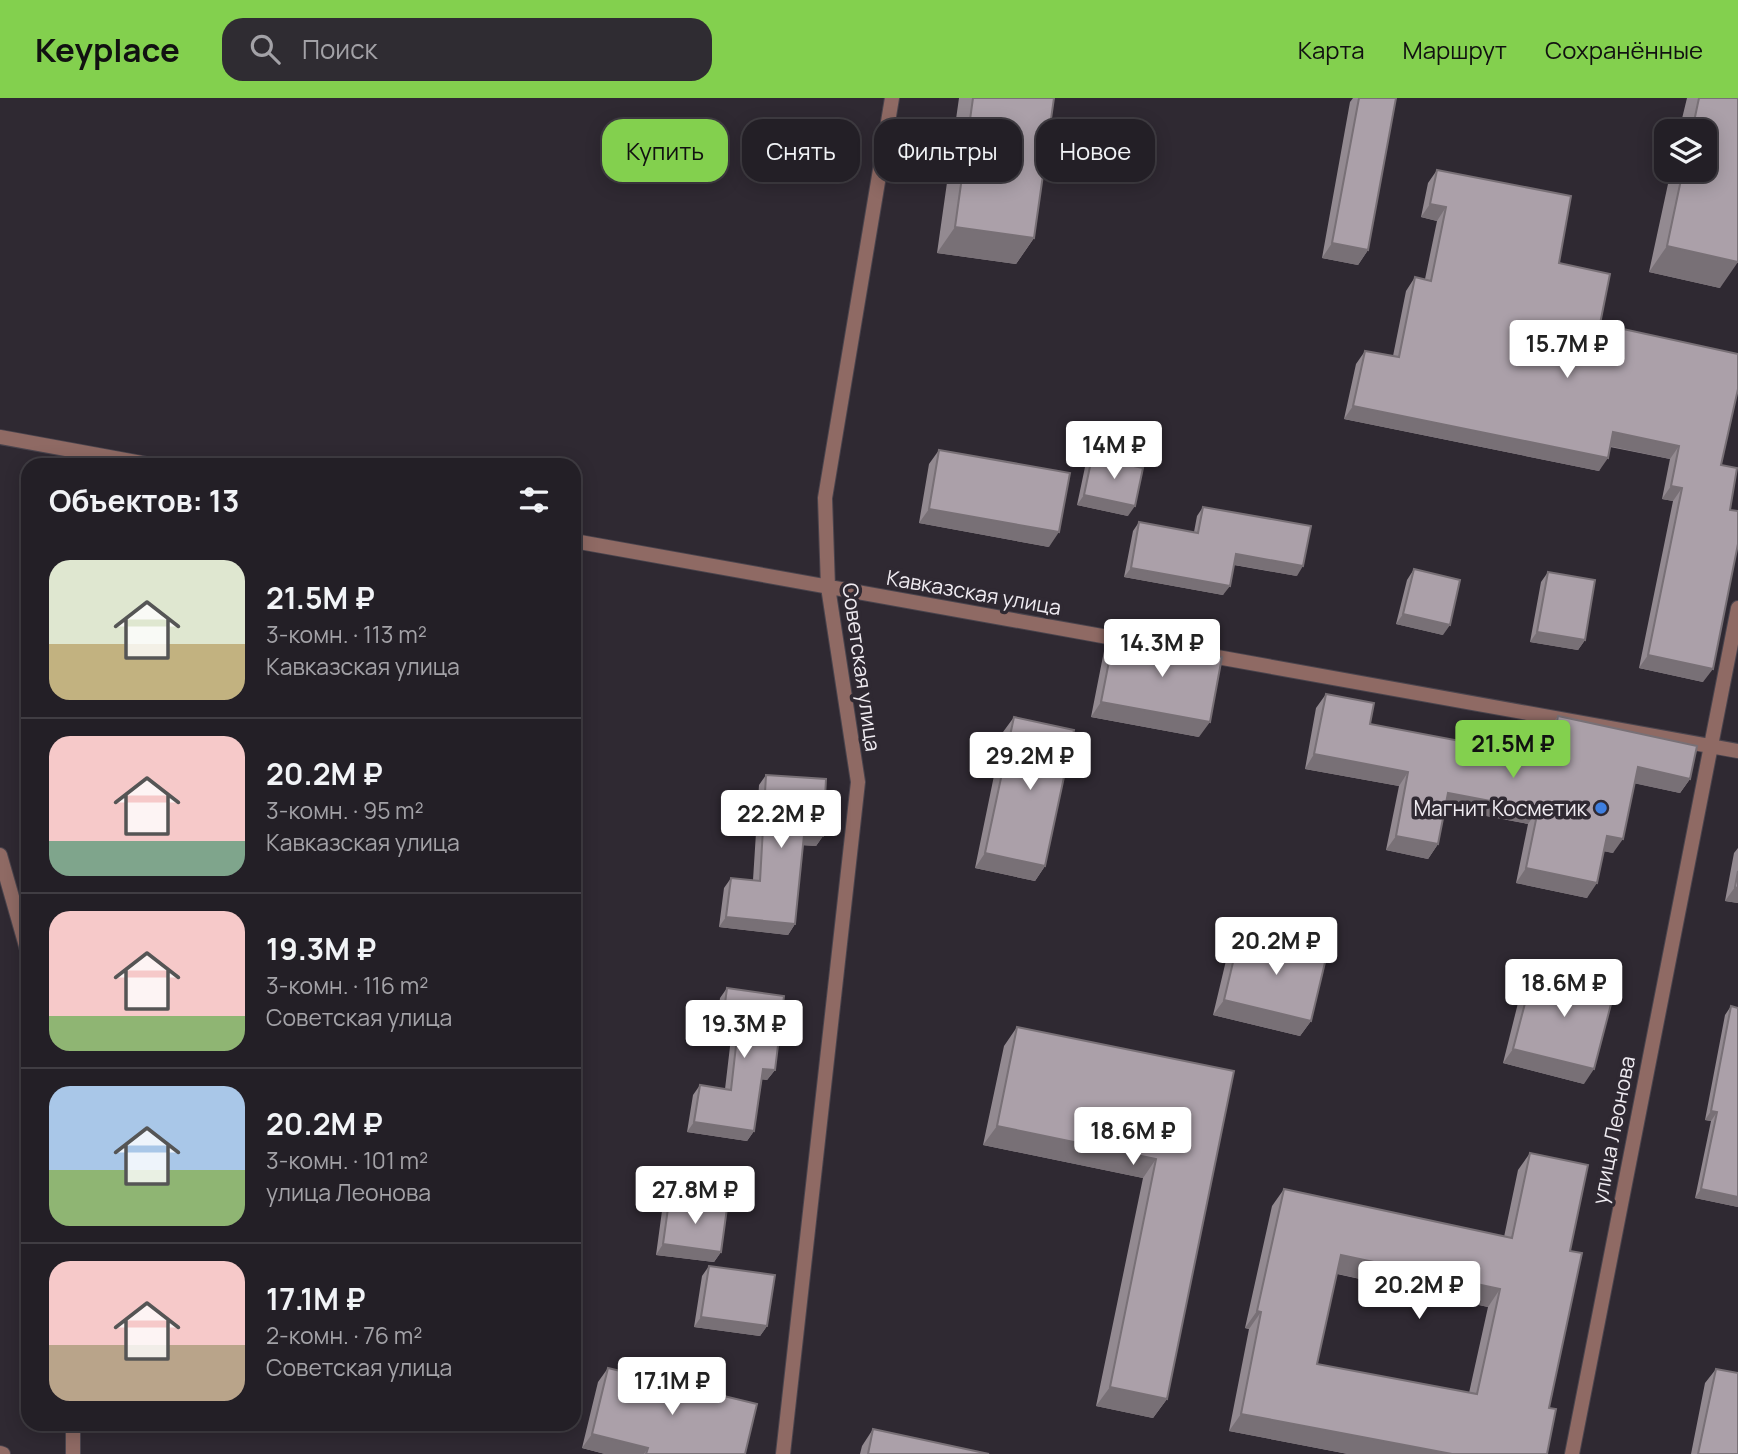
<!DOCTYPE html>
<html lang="ru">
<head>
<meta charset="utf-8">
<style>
	:root { --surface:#231f26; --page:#2f2c32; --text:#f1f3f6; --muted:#a3a2a7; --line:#403d43; --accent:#83d04e }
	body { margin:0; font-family:Manrope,sans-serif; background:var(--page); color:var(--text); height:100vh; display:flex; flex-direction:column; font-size:26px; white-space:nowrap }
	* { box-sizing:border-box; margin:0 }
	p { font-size:23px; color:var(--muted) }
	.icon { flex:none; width:38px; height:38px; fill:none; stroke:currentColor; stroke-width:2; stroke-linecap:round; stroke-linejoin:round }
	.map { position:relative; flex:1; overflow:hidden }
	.sheet { position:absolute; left:21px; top:360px; width:560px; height:973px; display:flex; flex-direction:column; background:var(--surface); border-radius:21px; box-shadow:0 4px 18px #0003,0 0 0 2px var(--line) }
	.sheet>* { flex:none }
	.banner { position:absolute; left:602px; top:21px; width:665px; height:63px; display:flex; gap:14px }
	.controls { position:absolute; left:1654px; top:21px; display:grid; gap:14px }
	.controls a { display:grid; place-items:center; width:63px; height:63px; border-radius:14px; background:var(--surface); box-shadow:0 4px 18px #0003,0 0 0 2px var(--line); font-size:35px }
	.price { position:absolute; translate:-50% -60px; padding:0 16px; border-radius:7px; background:#fff; color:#222; font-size:23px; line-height:46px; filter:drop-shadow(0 2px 4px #0008) }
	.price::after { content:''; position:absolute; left:50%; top:42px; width:21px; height:16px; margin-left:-10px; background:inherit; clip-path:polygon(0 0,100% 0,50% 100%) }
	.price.active { background:var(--accent); color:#111 }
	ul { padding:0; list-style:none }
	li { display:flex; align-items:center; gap:21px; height:175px; padding:0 28px }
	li+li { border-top:2px solid var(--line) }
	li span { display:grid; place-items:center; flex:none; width:196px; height:140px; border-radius:21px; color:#555 }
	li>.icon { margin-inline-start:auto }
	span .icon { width:84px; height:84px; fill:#fffc; stroke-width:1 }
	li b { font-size:30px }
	h2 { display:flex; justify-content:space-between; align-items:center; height:84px; padding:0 28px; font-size:30px }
	.chip { padding:0 24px; border-radius:21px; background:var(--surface); box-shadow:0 4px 18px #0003,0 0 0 2px var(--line); font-size:24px; line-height:63px }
	.chip.active { background:var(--accent); color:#111 }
	header { display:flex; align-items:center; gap:42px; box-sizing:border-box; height:98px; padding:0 35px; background:var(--accent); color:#111 }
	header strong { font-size:33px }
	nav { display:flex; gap:38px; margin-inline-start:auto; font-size:24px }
	.search { width:490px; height:63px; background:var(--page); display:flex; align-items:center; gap:18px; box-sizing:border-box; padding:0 24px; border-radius:21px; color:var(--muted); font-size:26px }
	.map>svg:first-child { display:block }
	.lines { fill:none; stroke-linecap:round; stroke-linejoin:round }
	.street-casing { stroke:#4a444d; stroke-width:16 }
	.street { stroke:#8f6a64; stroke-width:14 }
	.wall { fill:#938a91; fill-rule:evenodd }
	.shaded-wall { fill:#787076 }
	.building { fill:#aba0a9; stroke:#787076; stroke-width:2; fill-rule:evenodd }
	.shop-dot { fill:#3f7fe0; stroke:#2f2932; stroke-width:2.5 }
	.labels { text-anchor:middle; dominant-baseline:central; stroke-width:7; stroke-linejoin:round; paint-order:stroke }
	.street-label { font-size:21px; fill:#efebf1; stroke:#2f2932 }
	.poi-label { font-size:21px; fill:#efebf1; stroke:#2f2932; text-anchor:end }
</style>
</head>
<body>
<header>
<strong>Keyplace</strong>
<div class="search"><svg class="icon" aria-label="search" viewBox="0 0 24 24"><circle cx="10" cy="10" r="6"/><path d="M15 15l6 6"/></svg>Поиск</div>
<nav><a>Карта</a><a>Маршрут</a><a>Сохранённые</a></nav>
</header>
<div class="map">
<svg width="1738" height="1356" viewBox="0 0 1738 1356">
	<rect width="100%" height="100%" fill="#2f2932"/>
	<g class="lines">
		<g class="street-casing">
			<path id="street" d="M 0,339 L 158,368
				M 574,443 L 1130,543
				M 1206,557 L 1738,653
				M 0,757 L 28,855
				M 0,1355 L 3,1356
				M 73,1356 L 73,1326
				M 783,1356 L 858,684 L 828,489 L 825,400 L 892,0
				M 1572,1356 L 1738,510"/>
		</g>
		<use href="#street" class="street"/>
	</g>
	<path class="wall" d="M 959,0 L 1054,0 L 1034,140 L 1016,166 L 937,155 Z
		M 1353,0 L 1396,0 L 1368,152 L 1358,167 L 1322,160 L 1350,4 Z
		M 1687,0 L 1738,0 L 1720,190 L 1649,174 L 1671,72 L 1704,72 L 1704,33 L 1679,33 Z
		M 1437,72 L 1559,165 L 1600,226 L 1721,367 L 1730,412 L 1703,584 L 1639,570 L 1673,403 L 1662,401 L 1670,361 L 1610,349 L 1599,373 L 1344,321 L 1356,266 L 1365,253 L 1393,258 L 1406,193 L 1415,179 L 1425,181 L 1437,123 L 1421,119 L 1428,85 Z
		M 939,352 L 1049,449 L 919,425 L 929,366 Z
		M 1092,359 L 1128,418 L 1077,407 L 1085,369 Z
		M 1203,409 L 1297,478 L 1234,467 L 1223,497 L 1124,479 L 1133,433 L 1139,424 L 1194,434 L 1197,418 Z
		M 1414,471 L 1443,537 L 1396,526 L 1407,482 Z
		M 1548,474 L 1585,542 L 1578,552 L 1530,544 L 1541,484 Z
		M 1114,538 L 1199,639 L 1091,619 L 1104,553 Z
		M 1326,596 L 1370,626 L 1543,659 L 1548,633 L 1558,618 L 1690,681 L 1680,695 L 1634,685 L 1613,755 L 1604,753 L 1587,800 L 1516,785 L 1528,726 L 1445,710 L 1438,746 L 1428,761 L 1386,752 L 1399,688 L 1305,671 L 1316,610 Z
		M 1014,619 L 1045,768 L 1035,783 L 975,770 L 1003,634 Z
		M 766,677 L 823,738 L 816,748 L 803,747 L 795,826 L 788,837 L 719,829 L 724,790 L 731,780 L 753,782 L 759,687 Z
		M 1738,750 L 1738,805 L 1725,803 L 1734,755 Z
		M 1240,835 L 1311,923 L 1300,938 L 1213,917 L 1229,850 Z
		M 1534,871 L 1584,986 L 1503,965 L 1523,885 Z
		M 727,890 L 775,972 L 767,982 L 762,981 L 754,1033 L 747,1043 L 687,1034 L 693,997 L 700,987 L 725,991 L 731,940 L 715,938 L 720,900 Z
		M 1731,908 L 1738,910 L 1738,1109 L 1695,1100 L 1711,1023 L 1705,1022 L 1725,917 Z
		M 1017,929 L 1234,973 L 1167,1301 L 1153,1320 L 1096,1308 L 1143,1080 L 983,1047 L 1004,948 Z
		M 1530,1055 L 1570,1153 L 1549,1310 L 1547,1356 L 1348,1356 L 1229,1333 L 1249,1231 L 1245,1230 L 1272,1108 L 1284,1091 L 1504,1139 L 1518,1072 ZM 1337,1176 L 1488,1209 L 1469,1295 L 1317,1266 Z
		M 669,1103 L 721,1154 L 714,1164 L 656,1157 L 662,1113 Z
		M 709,1168 L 767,1228 L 760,1238 L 694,1229 L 702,1178 Z
		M 608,1270 L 745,1356 L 605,1356 L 582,1350 L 598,1284 Z
		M 1716,1271 L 1738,1356 L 1691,1356 L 1705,1285 Z
		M 873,1331 L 989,1356 L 860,1356 L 862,1348 Z"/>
	<path class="shaded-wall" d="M 1430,106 L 1446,109 L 1437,123 L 1421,119 Z
		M 955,129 L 1034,140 L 1016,166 L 937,155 Z
		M 1332,145 L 1368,152 L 1358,167 L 1322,160 Z
		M 1667,148 L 1738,164 L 1720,190 L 1649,174 Z
		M 1353,308 L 1608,360 L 1599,373 L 1344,321 Z
		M 1613,334 L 1679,348 L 1670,361 L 1604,347 Z
		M 1671,388 L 1682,390 L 1673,403 L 1662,401 Z
		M 1084,397 L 1135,408 L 1128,418 L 1077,407 Z
		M 929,411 L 1059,434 L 1049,449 L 919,425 Z
		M 1236,456 L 1303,468 L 1297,478 L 1229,466 Z
		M 1131,470 L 1230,488 L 1223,497 L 1124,479 Z
		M 1403,516 L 1450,527 L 1443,537 L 1396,526 Z
		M 1537,534 L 1585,542 L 1578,552 L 1530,544 Z
		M 1648,557 L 1713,571 L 1703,584 L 1639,570 Z
		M 1101,604 L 1210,624 L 1199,639 L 1091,619 Z
		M 1314,656 L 1408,674 L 1399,688 L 1305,671 Z
		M 1638,669 L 1690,681 L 1680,695 L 1628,684 Z
		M 1448,695 L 1538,712 L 1528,726 L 1438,709 Z
		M 804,737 L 823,738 L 816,748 L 797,747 Z
		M 1396,738 L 1438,746 L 1428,761 L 1386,752 Z
		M 1607,738 L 1623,741 L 1613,755 L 1597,752 Z
		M 985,755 L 1045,768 L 1035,783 L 975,770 Z
		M 1526,770 L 1597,785 L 1587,800 L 1516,785 Z
		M 1735,789 L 1738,790 L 1738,805 L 1725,803 Z
		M 726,819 L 795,826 L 788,837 L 719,829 Z
		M 1224,902 L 1311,923 L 1300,938 L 1213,917 Z
		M 722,928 L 738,930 L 731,940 L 715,938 Z
		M 1513,951 L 1594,971 L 1584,986 L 1503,965 Z
		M 763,971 L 775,972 L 767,982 L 756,981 Z
		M 1711,1013 L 1717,1014 L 1711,1023 L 1705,1022 Z
		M 694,1024 L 754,1033 L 747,1043 L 687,1034 Z
		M 997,1028 L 1156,1061 L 1143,1080 L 983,1047 Z
		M 1701,1091 L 1738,1099 L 1738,1109 L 1695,1100 Z
		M 663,1146 L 721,1154 L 714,1164 L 656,1157 Z
		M 1341,1157 L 1500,1191 L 1488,1209 L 1329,1174 Z
		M 1257,1213 L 1261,1214 L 1249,1231 L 1245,1230 Z
		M 701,1219 L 767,1228 L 760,1238 L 694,1229 Z
		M 1110,1289 L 1167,1301 L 1153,1320 L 1096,1308 Z
		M 1241,1316 L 1452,1356 L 1348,1356 L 1229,1333 Z
		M 592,1336 L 648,1350 L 644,1356 L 605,1356 L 582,1350 Z"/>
	<path class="building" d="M 973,0 L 1054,0 L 1034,140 L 955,129 Z
		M 1359,0 L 1396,0 L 1368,152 L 1332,145 Z
		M 1699,0 L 1738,0 L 1738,164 L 1667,148 L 1683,72 L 1704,72 L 1704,33 L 1692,33 Z
		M 1437,72 L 1571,98 L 1559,165 L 1610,176 L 1600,226 L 1738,256 L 1738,291 L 1721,367 L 1737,370 L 1730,412 L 1738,413 L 1738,446 L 1713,571 L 1648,557 L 1682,390 L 1671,388 L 1679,348 L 1613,334 L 1608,360 L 1353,308 L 1365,253 L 1399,259 L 1415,179 L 1431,183 L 1446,109 L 1430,106 Z
		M 939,352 L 1070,375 L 1059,434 L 929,411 Z
		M 1092,359 L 1143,370 L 1135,408 L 1084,397 Z
		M 1203,409 L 1311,428 L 1303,468 L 1236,456 L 1230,488 L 1131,470 L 1139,424 L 1198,435 Z
		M 1414,471 L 1460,482 L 1450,527 L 1403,516 Z
		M 1548,474 L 1595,482 L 1585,542 L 1537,534 Z
		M 1114,538 L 1222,559 L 1210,624 L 1101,604 Z
		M 1326,596 L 1374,605 L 1370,626 L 1550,660 L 1558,618 L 1697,648 L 1690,681 L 1638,669 L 1623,741 L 1607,738 L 1597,785 L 1526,770 L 1538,712 L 1448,695 L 1438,746 L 1396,738 L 1408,674 L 1314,656 Z
		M 1014,619 L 1074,632 L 1045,768 L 985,755 Z
		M 766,677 L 826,681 L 823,738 L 804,737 L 795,826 L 726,819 L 731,780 L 760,783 Z
		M 1738,773 L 1738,790 L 1735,789 Z
		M 1240,835 L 1327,856 L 1311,923 L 1224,902 Z
		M 1534,871 L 1615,891 L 1594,971 L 1513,951 Z
		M 727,890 L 784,898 L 775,972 L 763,971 L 754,1033 L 694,1024 L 700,987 L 731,992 L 738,930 L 722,928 Z
		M 1731,908 L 1738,910 L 1738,1099 L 1701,1091 L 1717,1014 L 1711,1013 Z
		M 1017,929 L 1234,973 L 1167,1301 L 1110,1289 L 1156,1061 L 997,1028 Z
		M 1530,1055 L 1588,1067 L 1570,1153 L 1582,1155 L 1549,1310 L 1556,1311 L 1547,1356 L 1452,1356 L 1241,1316 L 1261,1214 L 1257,1213 L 1284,1091 L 1512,1140 ZM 1341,1157 L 1500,1191 L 1477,1296 L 1317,1266 Z
		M 669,1103 L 727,1110 L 721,1154 L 663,1146 Z
		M 709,1168 L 775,1177 L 767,1228 L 701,1219 Z
		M 608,1270 L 757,1306 L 745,1356 L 646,1356 L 648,1350 L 592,1336 Z
		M 1716,1271 L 1738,1275 L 1738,1356 L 1698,1356 Z
		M 873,1331 L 989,1356 L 868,1356 Z"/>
	<circle class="shop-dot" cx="1601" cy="710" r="7"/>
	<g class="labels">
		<g class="street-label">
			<text transform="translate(974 494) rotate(10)">Кавказская улица</text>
			<text transform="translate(862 569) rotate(82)">Советская улица</text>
			<text transform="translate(1613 1032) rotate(-79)">улица Леонова</text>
		</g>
		<g class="poi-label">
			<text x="1587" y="710">Магнит Косметик</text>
		</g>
	</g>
</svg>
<div class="controls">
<a><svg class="icon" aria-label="layers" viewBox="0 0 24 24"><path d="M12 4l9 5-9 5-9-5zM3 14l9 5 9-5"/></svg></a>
</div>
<b class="price" style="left:1567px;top:282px">15.7M ₽</b>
<b class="price" style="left:1114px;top:383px">14M ₽</b>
<b class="price" style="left:1162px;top:581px">14.3M ₽</b>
<b class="price active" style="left:1513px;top:682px">21.5M ₽</b>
<b class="price" style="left:1030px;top:694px">29.2M ₽</b>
<b class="price" style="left:781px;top:752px">22.2M ₽</b>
<b class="price" style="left:1276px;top:879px">20.2M ₽</b>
<b class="price" style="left:1564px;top:921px">18.6M ₽</b>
<b class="price" style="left:744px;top:962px">19.3M ₽</b>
<b class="price" style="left:1133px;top:1069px">18.6M ₽</b>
<b class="price" style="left:695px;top:1128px">27.8M ₽</b>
<b class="price" style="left:1419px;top:1223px">20.2M ₽</b>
<b class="price" style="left:672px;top:1319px">17.1M ₽</b>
<div class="banner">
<a class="chip active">Купить</a>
<a class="chip">Снять</a>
<a class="chip">Фильтры</a>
<a class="chip">Новое</a>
</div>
<section class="sheet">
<h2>Объектов: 13<svg class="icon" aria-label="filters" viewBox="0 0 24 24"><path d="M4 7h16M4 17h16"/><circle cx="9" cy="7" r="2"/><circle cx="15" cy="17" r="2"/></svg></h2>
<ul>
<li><span style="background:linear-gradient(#dfe7d0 60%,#c2b280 0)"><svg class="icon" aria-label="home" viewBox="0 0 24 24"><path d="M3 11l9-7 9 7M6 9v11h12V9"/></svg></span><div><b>21.5M ₽</b><p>3-комн. · 113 m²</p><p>Кавказская улица</p></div></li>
<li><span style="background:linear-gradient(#f6c9c9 75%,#7fa58c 0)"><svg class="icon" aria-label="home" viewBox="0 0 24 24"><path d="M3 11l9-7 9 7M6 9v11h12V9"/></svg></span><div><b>20.2M ₽</b><p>3-комн. · 95 m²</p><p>Кавказская улица</p></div></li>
<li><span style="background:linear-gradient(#f6c9c9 75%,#8fb573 0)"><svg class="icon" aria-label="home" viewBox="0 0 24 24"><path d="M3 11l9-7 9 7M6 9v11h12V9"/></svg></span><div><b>19.3M ₽</b><p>3-комн. · 116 m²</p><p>Советская улица</p></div></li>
<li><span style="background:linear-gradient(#a9c7e8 60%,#8fb573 0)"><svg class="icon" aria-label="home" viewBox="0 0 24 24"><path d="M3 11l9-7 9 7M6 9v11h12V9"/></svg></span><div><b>20.2M ₽</b><p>3-комн. · 101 m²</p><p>улица Леонова</p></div></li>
<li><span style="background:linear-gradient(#f6c9c9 60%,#b9a48a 0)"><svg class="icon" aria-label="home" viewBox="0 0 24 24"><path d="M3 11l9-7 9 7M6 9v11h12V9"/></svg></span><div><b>17.1M ₽</b><p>2-комн. · 76 m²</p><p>Советская улица</p></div></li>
</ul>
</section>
</div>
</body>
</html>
